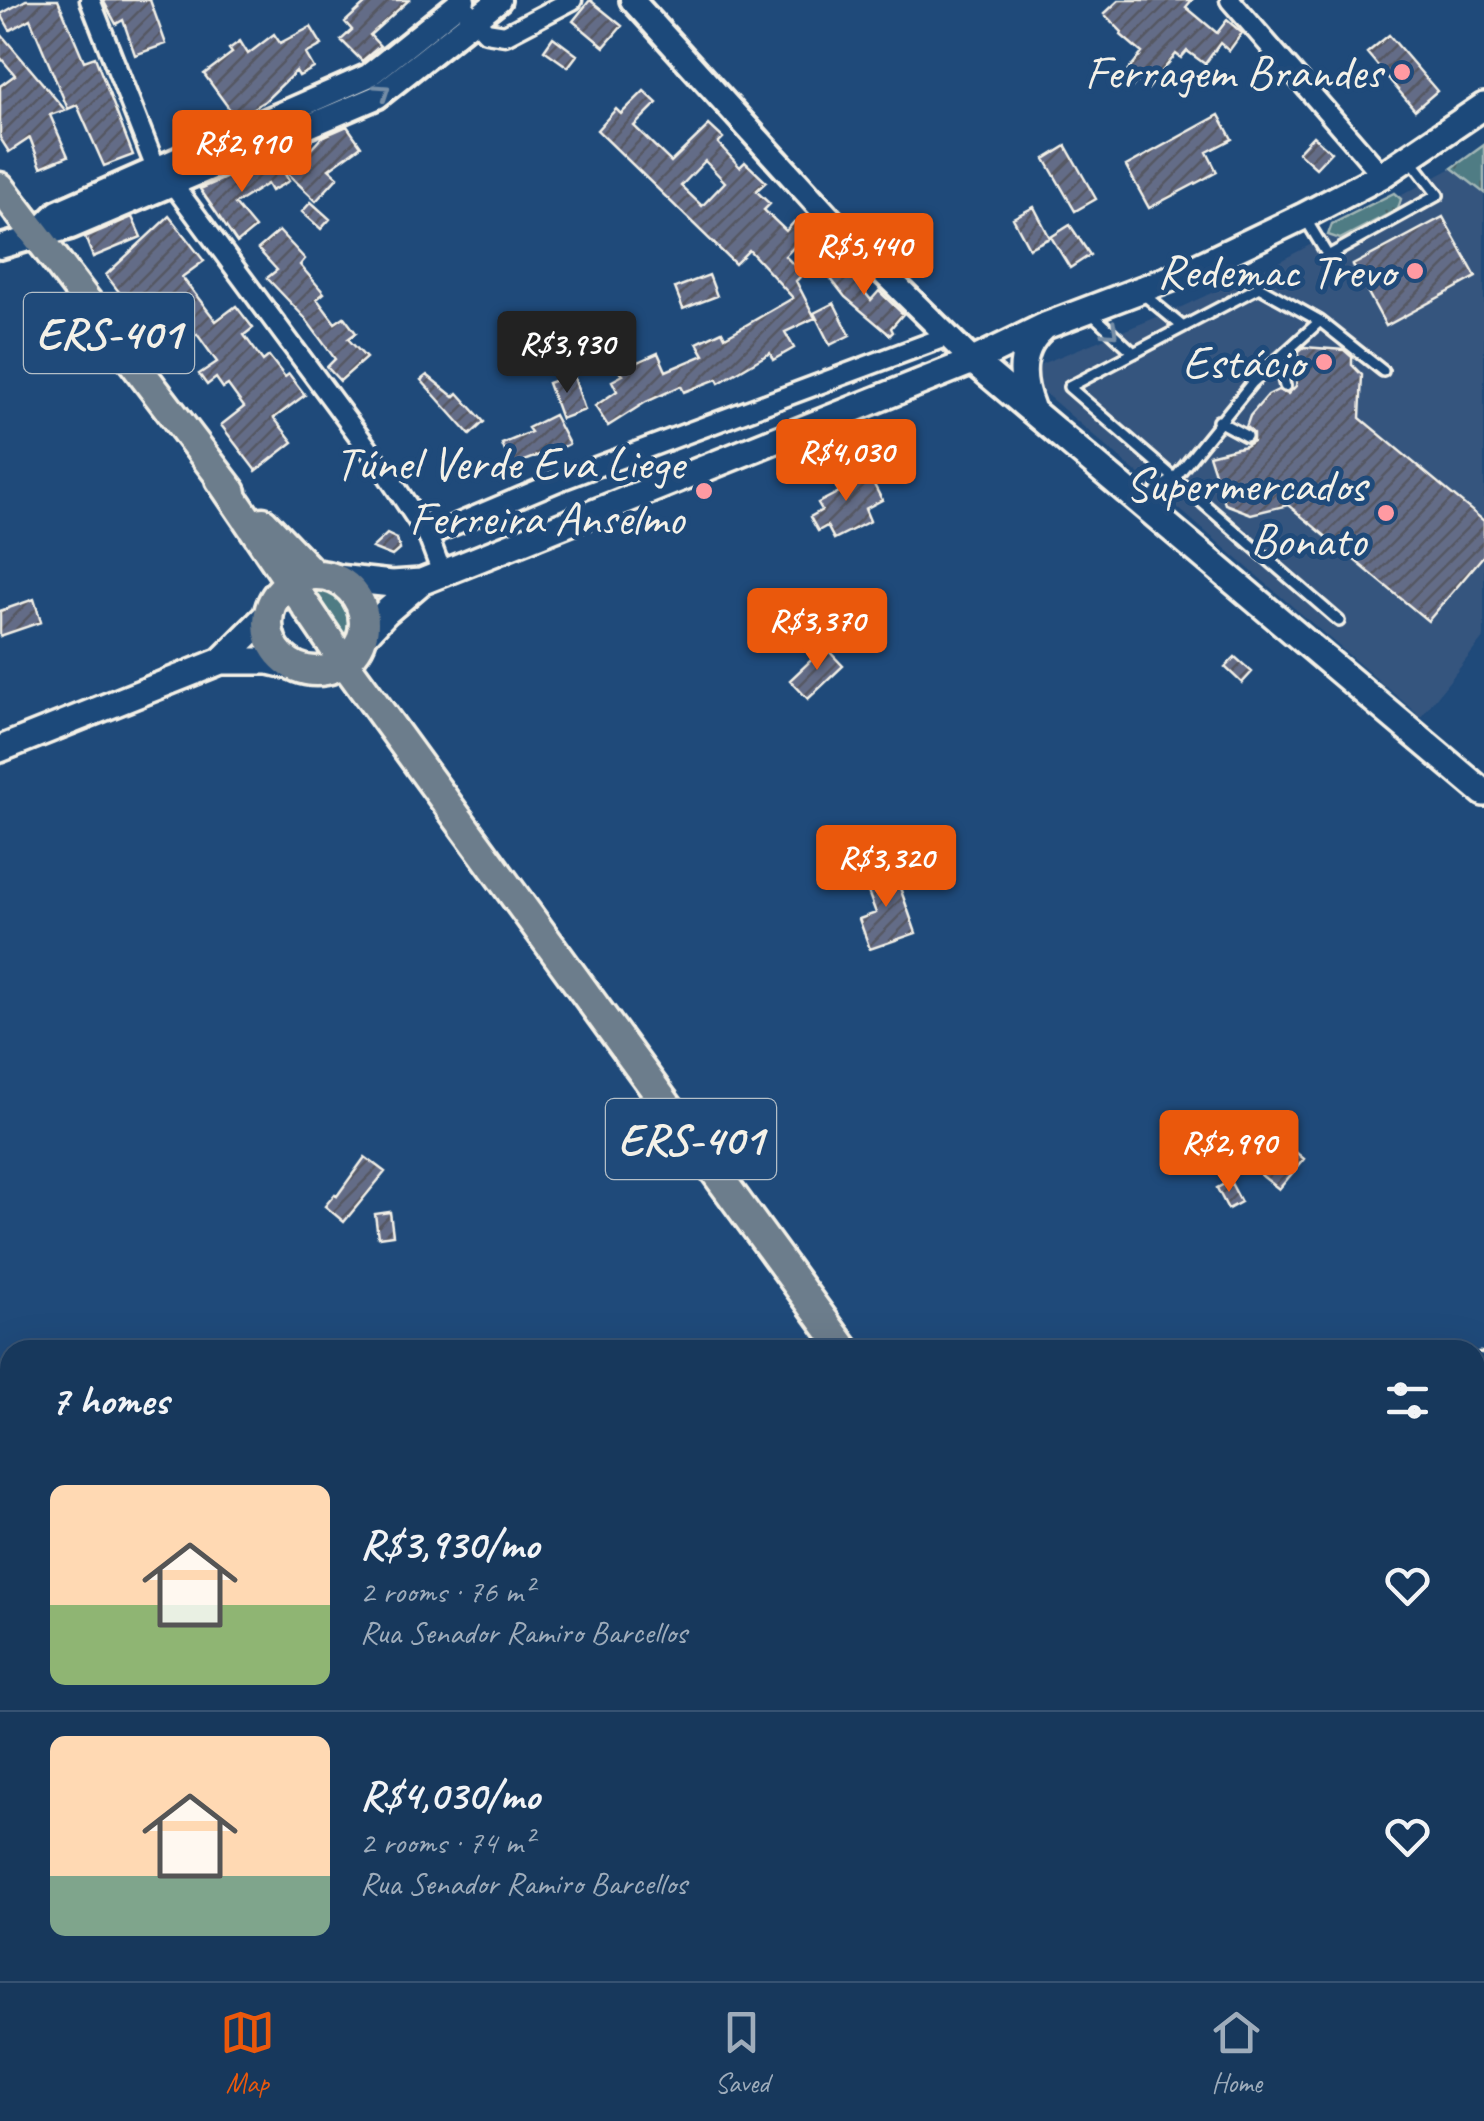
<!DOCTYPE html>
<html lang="en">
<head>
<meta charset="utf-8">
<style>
	:root { --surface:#17385c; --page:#203f62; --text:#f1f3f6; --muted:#9eacbb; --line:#365272; --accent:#ea580c }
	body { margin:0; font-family:Caveat,sans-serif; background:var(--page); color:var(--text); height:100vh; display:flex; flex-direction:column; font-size:38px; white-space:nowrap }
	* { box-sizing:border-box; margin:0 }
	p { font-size:32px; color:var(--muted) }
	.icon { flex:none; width:55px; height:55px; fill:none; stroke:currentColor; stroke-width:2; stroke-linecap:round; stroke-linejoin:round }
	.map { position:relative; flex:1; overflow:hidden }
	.sheet { position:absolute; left:0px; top:1340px; width:1485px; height:642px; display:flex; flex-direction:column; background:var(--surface); border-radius:30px 30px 0 0; box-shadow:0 10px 40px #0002,0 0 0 2px var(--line) }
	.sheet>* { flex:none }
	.price { position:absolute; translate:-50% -85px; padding:0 22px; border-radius:10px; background:var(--accent); color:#fff; font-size:32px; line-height:65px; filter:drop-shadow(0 2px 5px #0008) }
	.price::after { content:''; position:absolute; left:50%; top:60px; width:30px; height:22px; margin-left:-15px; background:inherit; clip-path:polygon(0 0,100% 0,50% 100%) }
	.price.active { background:#222; color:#fff }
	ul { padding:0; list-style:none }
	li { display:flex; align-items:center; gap:30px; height:250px; padding:0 50px }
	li+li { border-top:2px solid var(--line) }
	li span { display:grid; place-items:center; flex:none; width:280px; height:200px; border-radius:15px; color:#555 }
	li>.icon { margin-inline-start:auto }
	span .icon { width:120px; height:120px; fill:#fffc; stroke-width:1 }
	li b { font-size:42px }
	h2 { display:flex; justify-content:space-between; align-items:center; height:120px; padding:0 50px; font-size:42px }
	.menu { display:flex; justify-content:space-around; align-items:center; height:140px; border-top:2px solid var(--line); background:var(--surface); font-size:28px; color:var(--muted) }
	.menu a { display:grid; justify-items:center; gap:5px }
	.menu .active { color:var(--accent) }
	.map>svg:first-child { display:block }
	.built { fill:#34547e }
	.grass { fill:url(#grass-tufts); stroke:#a2b6b6; stroke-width:2.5 }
	.building { fill:url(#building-hatch); stroke:#f4f1e8; stroke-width:2.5; fill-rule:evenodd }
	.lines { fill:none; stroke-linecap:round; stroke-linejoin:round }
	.service-casing { stroke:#f4f1e8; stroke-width:16 }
	.minor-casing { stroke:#f4f1e8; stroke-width:25 }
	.tertiary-casing { stroke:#f4f1e8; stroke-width:30 }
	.secondary-casing { stroke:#f4f1e8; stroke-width:32 }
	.primary-casing { stroke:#f4f1e8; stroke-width:35 }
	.service { stroke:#1f4a7a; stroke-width:9 }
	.minor { stroke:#1f4a7a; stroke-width:18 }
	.tertiary { stroke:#1f4a7a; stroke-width:22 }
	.secondary { stroke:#1f4a7a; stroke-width:25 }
	.primary { stroke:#6c7d8c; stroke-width:28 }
	.oneway { stroke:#748da6 }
	.poi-dot { fill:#ff9aa2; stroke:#1f4a7a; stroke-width:4 }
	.labels { text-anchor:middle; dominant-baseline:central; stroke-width:10; stroke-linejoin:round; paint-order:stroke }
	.shield { fill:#1f4a7a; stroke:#b4bfc7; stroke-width:2.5 }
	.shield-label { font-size:45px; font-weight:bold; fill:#f4f1e8 }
	.poi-label { font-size:48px; fill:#f4f1e8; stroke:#1f4a7a; text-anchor:end }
</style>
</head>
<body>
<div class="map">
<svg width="1484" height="1981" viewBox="0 0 1484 1981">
	<defs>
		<pattern id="grass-tufts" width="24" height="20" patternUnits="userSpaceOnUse" patternTransform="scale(2.5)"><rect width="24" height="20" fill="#4f7c84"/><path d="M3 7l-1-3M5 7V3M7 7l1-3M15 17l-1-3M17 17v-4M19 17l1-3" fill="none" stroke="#4c6568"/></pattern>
		<pattern id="building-hatch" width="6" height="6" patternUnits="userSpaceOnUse" patternTransform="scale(2.5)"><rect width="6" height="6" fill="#646c87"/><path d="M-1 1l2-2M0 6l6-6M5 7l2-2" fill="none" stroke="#555863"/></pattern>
	</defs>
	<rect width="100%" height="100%" fill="#1f4a7a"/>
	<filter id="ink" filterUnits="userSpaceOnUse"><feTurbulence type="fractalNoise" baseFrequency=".01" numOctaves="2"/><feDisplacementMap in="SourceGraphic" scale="20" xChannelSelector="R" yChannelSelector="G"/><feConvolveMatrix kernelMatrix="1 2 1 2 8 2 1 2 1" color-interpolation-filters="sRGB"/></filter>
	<g filter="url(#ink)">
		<path class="built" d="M 1452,168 L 1484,193 L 1484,637 L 1421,717 L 1042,391 L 1038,374 L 1041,364 L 1177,309 L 1282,260 Z"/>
		<path class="grass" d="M 1484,145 L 1484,193 L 1452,168 Z
			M 1394,193 L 1401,199 L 1398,209 L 1340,239 L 1328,235 L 1332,224 Z
			M 310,586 C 344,588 364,607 349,641 Z"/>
		<path class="building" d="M 26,0 L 58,0 L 84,61 L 95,57 L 133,155 L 104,166 L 77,105 L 68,109 L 30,19 L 10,30 L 1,14 Z
			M 103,0 L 150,0 L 166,44 L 135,55 L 123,20 L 116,24 Z
			M 369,0 L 409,0 L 370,35 L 380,46 L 362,61 L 341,40 L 352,30 L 345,22 Z
			M 590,0 L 622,26 L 604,47 L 573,21 Z
			M 1119,0 L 1192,0 L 1186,7 L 1217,33 L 1227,20 L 1242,33 L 1229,51 L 1220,43 L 1205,64 L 1187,51 L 1181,58 L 1176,54 L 1148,89 L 1137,81 L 1129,91 L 1118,83 L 1142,53 L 1121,35 L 1122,32 L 1104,14 Z
			M 311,27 L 322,45 L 306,54 L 314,68 L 299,76 L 296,71 L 265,101 L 236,118 L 204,74 L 232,53 L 229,49 L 240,41 L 248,54 L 274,34 L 280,43 Z
			M 0,33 L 65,110 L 50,115 L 68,156 L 41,167 L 30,138 L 9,152 L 0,138 L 0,86 L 15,75 L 0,57 Z
			M 1389,35 L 1437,91 L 1415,110 L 1367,53 Z
			M 553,37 L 577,55 L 568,67 L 544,50 Z
			M 644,91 L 657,103 L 634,126 L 671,162 L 709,125 L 723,138 L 718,143 L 740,167 L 745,162 L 766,182 L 756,191 L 770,204 L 764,210 L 786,231 L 794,222 L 807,234 L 785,256 L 803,274 L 796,281 L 815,318 L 785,332 L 794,348 L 773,360 L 770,353 L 719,383 L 717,379 L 684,392 L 681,386 L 646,402 L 608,426 L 595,406 L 617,391 L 612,381 L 623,375 L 598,349 L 611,335 L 638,362 L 658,353 L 666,371 L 704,355 L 697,343 L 722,331 L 725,337 L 793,298 L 749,250 L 735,264 L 597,130 L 616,109 L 621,114 ZM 705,161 L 725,182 L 702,206 L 681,186 Z
			M 1219,115 L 1232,139 L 1207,152 L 1217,172 L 1149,208 L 1126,166 Z
			M 347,126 L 361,146 L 329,169 L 338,177 L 316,201 L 288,174 L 322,137 Z
			M 1313,136 L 1331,152 L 1316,168 L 1298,152 Z
			M 1066,146 L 1096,199 L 1075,211 L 1045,159 Z
			M 275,157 L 289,181 L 271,191 L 267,184 L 235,204 L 255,228 L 237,243 L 200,189 L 246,169 L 248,172 Z
			M 311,202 L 330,219 L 321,229 L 302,212 Z
			M 1034,207 L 1050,238 L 1029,248 L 1013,218 Z
			M 169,216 L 204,261 L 182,277 L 216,321 L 236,306 L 253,328 L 244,335 L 263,361 L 269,356 L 285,377 L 289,374 L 305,395 L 274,418 L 293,442 L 256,471 L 221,425 L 244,407 L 228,385 L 223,388 L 216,378 L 207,385 L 199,374 L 217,362 L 197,334 L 188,341 L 174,321 L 166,327 L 150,304 L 136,314 L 106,275 Z
			M 132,217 L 141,237 L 93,257 L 85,237 Z
			M 1443,217 L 1476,277 L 1386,326 L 1353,265 Z
			M 1070,225 L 1090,255 L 1070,268 L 1051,237 Z
			M 279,231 L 305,259 L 300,265 L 324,293 L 317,299 L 335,323 L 344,317 L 356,333 L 348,339 L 366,358 L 340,381 L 327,367 L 335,359 L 305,318 L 267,278 L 277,270 L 258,249 Z
			M 838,259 L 871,300 L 879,291 L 903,314 L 891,328 L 893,332 L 890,335 L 845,297 L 824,270 Z
			M 709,275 L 717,296 L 683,309 L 675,288 Z
			M 834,303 L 850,335 L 830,345 L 814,313 Z
			M 1304,347 L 1344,350 L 1352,357 L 1352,365 L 1362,375 L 1360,418 L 1484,521 L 1484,555 L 1428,621 L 1288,505 L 1251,514 L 1225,504 L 1209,455 L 1245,446 L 1253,441 L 1253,433 L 1246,427 L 1250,416 L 1268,395 L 1278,390 L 1288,394 L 1296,386 L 1299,351 Z
			M 573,374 L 585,410 L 561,419 L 548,383 Z
			M 427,375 L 454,397 L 458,393 L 484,422 L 470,435 L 421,380 Z
			M 554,415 L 569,444 L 543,457 L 542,454 L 511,466 L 502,444 L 531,432 L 528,428 Z
			M 845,466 L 854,483 L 869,475 L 882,500 L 865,509 L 870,521 L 834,539 L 827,526 L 818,531 L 810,517 L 822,510 L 818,503 L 839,492 L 829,474 Z
			M 387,534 L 397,539 L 400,549 L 392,556 L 372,548 Z
			M 34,599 L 41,622 L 0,636 L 0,611 Z
			M 825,647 L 843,666 L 808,699 L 790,680 Z
			M 1235,657 L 1252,672 L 1242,683 L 1225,667 Z
			M 892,865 L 916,933 L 870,949 L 859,919 L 876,913 L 862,876 Z
			M 1286,1144 L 1304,1159 L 1279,1189 L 1261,1175 Z
			M 365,1157 L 385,1172 L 344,1222 L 325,1206 L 335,1194 L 337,1196 Z
			M 1230,1181 L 1241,1202 L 1228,1209 L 1217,1188 Z
			M 390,1212 L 393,1235 L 378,1237 L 375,1214 Z"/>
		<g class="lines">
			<g class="service-casing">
				<path id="service" d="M 1305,218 L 1328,256 L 1438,195 L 1411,160
					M 1143,294 L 1183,327
					M 1090,312 L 1134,353
					M 1320,321 L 1259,287 L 1069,387 L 1339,621
					M 1278,359 L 1285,386
					M 1218,421 L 1246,436
					M 1149,505 L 1157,490 L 1175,478 L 1252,383 L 1320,321 L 1383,371"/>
			</g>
			<g class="minor-casing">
				<path id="minor" d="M 90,0 L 157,171 L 172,183 L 384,470 L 428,536 L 442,573
					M 1230,0 L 1382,175
					M 466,10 L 486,32 L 505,35 L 572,0
					M 428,536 L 561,480 L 945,337
					M 1480,1363 L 1484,1366
					M 1475,1437 L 1484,1426
					M 1475,1590 L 1484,1597
					M 1475,1824 L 1484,1830
					M 1475,1903 L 1484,1890
					M 1417,1981 L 1424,1972"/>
			</g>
			<g class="tertiary-casing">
				<path id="tertiary" d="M 632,0 L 845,235 L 973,361
					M 36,234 L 58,212 L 368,76 L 463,0
					M 0,247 L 71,227 L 377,97 L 499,0"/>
			</g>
			<g class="secondary-casing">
				<path id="secondary" d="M 973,361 L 1484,793
					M 1031,407 C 1020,379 1018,350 1042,329
					M 328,577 L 392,584 L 421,582
					M 361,639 L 386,612 L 421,582 L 973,361 L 1045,326 L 1185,273 L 1304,216 L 1382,175 L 1484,106
					M 221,661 L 269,661 L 303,669
					M 0,749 L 221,661 L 269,613"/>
			</g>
			<g class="primary-casing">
				<path id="primary" d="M 0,187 L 232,492
					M 220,479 L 344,662 L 845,1350
					M 263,522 L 314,575
					M268 623a48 48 0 1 1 96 0a48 48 0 1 1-96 0Z
					M 1462,1972 L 1474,1981"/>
			</g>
			<use href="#service" class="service"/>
			<use href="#minor" class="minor"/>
			<use href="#tertiary" class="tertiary"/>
			<use href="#secondary" class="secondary"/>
			<use href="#primary" class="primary"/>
		</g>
		<defs><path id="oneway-chevron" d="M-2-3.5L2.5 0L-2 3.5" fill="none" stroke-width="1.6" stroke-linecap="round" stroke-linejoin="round" transform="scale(2.5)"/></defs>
		<g class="oneway">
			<use href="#oneway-chevron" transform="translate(383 91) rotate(-34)"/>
			<use href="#oneway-chevron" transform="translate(1111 331) rotate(43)"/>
		</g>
	</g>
	<g class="poi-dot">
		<circle cx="1402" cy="72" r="10"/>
		<circle cx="1415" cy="271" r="10"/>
		<circle cx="1324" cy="362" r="10"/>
		<circle cx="704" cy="491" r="10"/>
		<circle cx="1386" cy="513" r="10"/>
	</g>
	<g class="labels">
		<g class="shield">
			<rect x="24" y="293" width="170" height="80" rx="8"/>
			<rect x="606" y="1099" width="170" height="80" rx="8"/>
		</g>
		<g class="shield-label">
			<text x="109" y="333">ERS-401</text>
			<text x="691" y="1139">ERS-401</text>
		</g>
		<g class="poi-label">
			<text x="1382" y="72">Ferragem Brandes</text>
			<text x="1395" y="271">Redemac Trevo</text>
			<text x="1304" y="362">Estácio</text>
			<text x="684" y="463">Túnel Verde Eva Liege<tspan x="684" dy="55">Ferreira Anselmo</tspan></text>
			<text x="1366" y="485">Supermercados<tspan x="1366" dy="55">Bonato</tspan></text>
		</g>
	</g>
</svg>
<b class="price" style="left:242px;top:195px">R$2,910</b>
<b class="price" style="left:864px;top:298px">R$5,440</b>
<b class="price active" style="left:567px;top:396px">R$3,930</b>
<b class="price" style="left:846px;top:504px">R$4,030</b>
<b class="price" style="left:817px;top:673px">R$3,370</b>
<b class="price" style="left:886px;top:910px">R$3,320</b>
<b class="price" style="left:1229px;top:1195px">R$2,990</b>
<section class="sheet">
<h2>7 homes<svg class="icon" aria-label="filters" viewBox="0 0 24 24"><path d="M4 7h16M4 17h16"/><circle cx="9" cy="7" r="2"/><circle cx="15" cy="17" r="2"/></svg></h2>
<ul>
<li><span style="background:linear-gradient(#ffd9b3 60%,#8fb573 0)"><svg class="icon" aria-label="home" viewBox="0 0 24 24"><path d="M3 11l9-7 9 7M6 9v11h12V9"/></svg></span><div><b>R$3,930/mo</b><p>2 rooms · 76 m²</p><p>Rua Senador Ramiro Barcellos</p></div><svg class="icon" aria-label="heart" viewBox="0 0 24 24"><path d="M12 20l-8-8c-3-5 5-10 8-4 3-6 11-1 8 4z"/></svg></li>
<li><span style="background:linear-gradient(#ffd9b3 70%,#7fa58c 0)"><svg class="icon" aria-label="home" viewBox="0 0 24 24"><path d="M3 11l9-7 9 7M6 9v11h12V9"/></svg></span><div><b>R$4,030/mo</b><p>2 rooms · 74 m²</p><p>Rua Senador Ramiro Barcellos</p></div><svg class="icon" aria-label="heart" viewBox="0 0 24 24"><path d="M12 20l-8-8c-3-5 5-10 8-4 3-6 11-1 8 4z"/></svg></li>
</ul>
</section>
</div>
<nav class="menu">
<a class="active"><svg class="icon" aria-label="map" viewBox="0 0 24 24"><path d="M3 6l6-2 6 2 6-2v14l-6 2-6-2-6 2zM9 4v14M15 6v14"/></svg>Map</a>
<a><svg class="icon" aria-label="saved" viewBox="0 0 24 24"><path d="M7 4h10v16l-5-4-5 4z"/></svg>Saved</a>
<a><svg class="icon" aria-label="home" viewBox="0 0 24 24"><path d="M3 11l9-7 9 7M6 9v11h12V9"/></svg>Home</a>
</nav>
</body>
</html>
